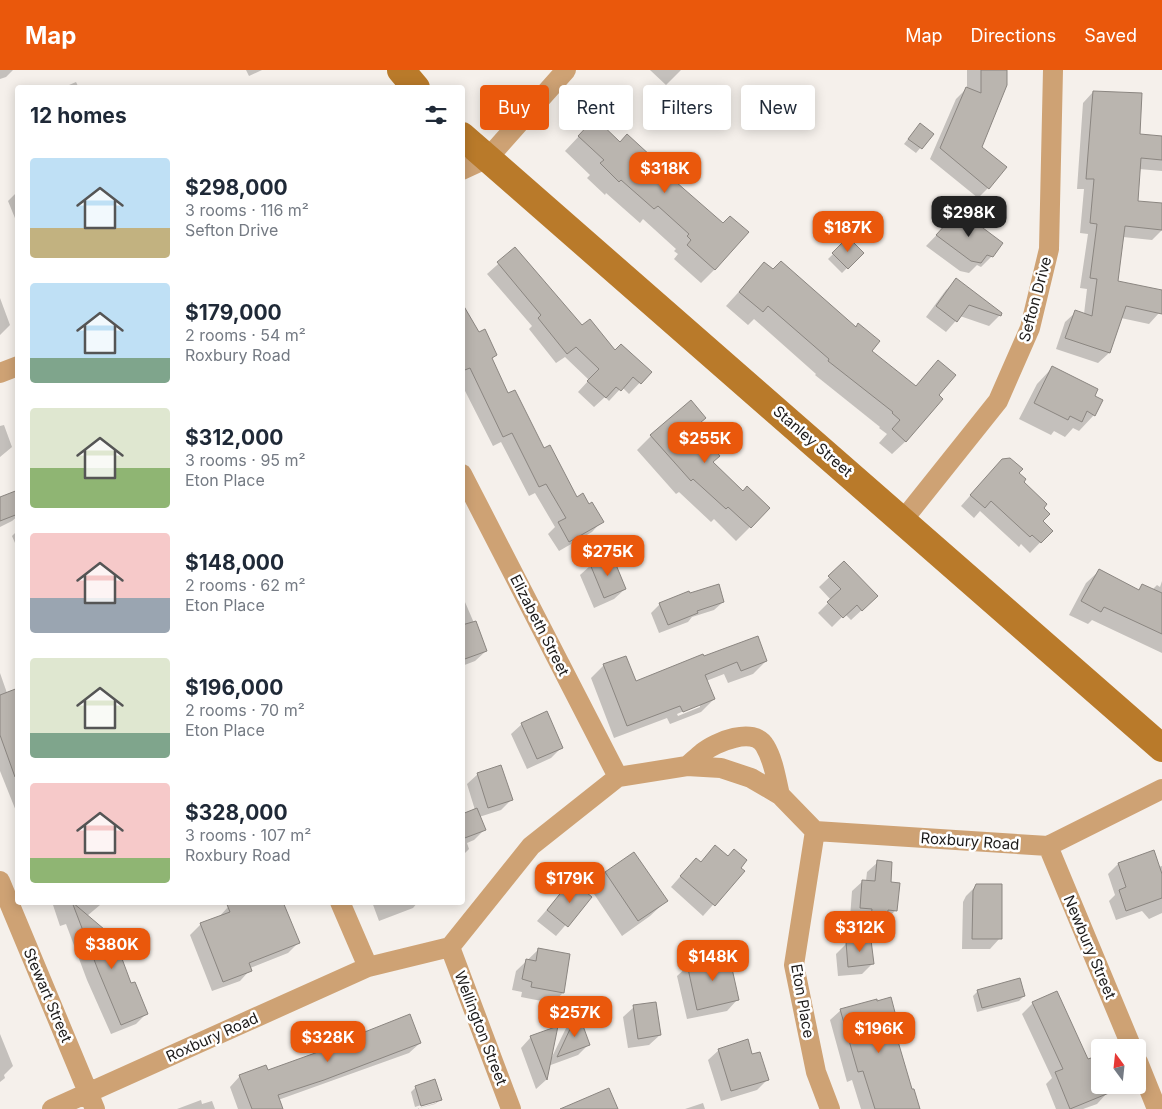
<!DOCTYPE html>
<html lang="en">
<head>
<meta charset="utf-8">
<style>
	:root { --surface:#fff; --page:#f6f6f7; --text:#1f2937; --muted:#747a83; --accent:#ea580c }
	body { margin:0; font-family:Inter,sans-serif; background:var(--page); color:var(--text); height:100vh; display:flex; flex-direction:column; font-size:19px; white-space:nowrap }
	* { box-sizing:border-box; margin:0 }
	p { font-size:16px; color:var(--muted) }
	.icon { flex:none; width:28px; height:28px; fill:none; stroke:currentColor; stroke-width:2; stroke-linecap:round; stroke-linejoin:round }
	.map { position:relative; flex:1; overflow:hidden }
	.sheet { position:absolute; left:15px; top:15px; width:450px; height:820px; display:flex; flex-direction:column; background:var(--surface); border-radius:5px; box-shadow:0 2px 12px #0003 }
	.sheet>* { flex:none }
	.banner { position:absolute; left:480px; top:15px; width:475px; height:45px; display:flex; gap:10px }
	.needle { width:32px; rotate:345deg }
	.controls { position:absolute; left:1091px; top:969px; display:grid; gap:10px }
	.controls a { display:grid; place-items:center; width:55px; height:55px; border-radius:5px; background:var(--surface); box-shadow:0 2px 12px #0003; font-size:25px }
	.price { position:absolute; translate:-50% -42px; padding:0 11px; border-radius:10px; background:var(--accent); color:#fff; font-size:16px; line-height:32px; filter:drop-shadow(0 1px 2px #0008) }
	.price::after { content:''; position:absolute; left:50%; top:30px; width:15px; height:11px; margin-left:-8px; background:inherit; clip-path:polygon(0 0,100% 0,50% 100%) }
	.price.selected { background:#222; color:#fff }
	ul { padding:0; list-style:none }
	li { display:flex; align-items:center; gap:15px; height:125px; padding:0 15px }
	li span { display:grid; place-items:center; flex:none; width:140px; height:100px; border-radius:5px; color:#555 }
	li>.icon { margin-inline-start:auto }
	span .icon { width:60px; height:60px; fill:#fffc; stroke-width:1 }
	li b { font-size:21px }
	h2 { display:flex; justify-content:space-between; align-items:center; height:60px; padding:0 15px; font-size:21px }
	.tag { padding:0 18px; border-radius:5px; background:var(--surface); box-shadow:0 2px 12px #0003; font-size:18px; line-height:45px }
	.tag.selected { background:var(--accent); color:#fff }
	header { display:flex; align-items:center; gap:30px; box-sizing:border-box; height:70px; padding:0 25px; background:var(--accent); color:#fff }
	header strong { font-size:24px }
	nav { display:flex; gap:28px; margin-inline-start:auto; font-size:18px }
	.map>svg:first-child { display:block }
	.shadow { fill:#0003; fill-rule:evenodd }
	.building { fill:#bab5af; stroke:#8b8681 }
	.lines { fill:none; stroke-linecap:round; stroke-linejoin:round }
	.minor { stroke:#cea274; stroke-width:20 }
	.secondary { stroke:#b97a2a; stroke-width:28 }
	.labels { text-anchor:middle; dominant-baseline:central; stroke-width:5; stroke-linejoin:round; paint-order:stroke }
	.street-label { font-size:15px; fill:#1d1b1a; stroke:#fff }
</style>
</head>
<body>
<header>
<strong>Map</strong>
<nav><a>Map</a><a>Directions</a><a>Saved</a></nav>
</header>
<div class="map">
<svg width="1162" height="1039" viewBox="0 0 1162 1039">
	<rect width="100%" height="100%" fill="#f5f0eb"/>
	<path class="shadow" d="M 0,0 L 13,0 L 6,7 L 0,9 Z
		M 246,0 L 262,0 L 249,6 Z
		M 650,0 L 681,0 L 666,15 Z
		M 967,0 L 1006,0 L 980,77 L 988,118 L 978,128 L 930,89 L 956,29 L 967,18 Z
		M 76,12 L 79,18 L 62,18 Z
		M 1093,22 L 1139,65 L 1162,67 L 1162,101 L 1139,99 L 1137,132 L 1162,135 L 1162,160 L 1152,170 L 1123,167 L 1116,212 L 1162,222 L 1159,243 L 1149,254 L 1121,248 L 1109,283 L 1098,293 L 1056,279 L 1065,252 L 1076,242 L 1084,244 L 1087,219 L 1080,218 L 1088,164 L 1080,163 L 1084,119 L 1077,119 L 1083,33 Z
		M 802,27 L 812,37 L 793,56 L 782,46 Z
		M 915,60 L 932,64 L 916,83 L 904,74 Z
		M 581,64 L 620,74 L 674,112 L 715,199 L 701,213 L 674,189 L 678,184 L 674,181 L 676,179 L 643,149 L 640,153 L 606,123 L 605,125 L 587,108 L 590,105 L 565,81 Z
		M 18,121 L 18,153 L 17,153 L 8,131 Z
		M 949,152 L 992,186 L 981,197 L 977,195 L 969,203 L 960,201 L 926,176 Z
		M 848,169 L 862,183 L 842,203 L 828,189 Z
		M 515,179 L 582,257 L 615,281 L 650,302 L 629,324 L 622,317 L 609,331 L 605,327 L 594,337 L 578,322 L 589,310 L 565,287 L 556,293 L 529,259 L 532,256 L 487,204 Z
		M 765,193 L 855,258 L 870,281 L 915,317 L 938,291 L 937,326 L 906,371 L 892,384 L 879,373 L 887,364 L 879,358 L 880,357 L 815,305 L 816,304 L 754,249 L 748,255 L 726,236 Z
		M 957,210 L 1000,245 L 989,256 L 960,246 L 946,262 L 926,247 L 946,220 Z
		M 0,228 L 10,255 L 0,265 Z
		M 462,236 L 478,264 L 496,285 L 491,289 L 507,325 L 577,429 L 589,436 L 602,451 L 592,462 L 559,481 L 548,464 L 555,457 L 535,423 L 529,426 L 501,372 L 493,376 L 462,315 Z
		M 1052,298 L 1093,327 L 1094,345 L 1079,361 L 1073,358 L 1065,367 L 1054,361 L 1051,365 L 1019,349 L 1037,314 Z
		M 704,348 L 694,358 L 711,393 L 750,457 L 736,471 L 714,449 L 711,452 L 679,422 L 676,424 L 637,380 L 651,366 Z
		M 4,355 L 12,377 L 0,387 L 0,356 Z
		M 992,401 L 1018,403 L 1042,438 L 1041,451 L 1051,461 L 1030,483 L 1021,474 L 1019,477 L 980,441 L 974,448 L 961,436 Z
		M 0,429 L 18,429 L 18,446 L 12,451 L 0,457 Z
		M 18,460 L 18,480 L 12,466 Z
		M 844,493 L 877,526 L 851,550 L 845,544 L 832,557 L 818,543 L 831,530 L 819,517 Z
		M 591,495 L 625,519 L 614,529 L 594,538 L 580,505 Z
		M 1099,501 L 1138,521 L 1142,516 L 1152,520 L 1157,515 L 1160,517 L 1162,511 L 1162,583 L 1092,550 L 1088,554 L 1069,545 L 1086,513 Z
		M 462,525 L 486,581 L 475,591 L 462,596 Z
		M 723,532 L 714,540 L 692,547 L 688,552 L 659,563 L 651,543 L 660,534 Z
		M 703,587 L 766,591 L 753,604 L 728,613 L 724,604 L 706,611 L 714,629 L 701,642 L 670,654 L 667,648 L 614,668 L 591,608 L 604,595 L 635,613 ZM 700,634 L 700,637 L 678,646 L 677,644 Z
		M 0,603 L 7,623 L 18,619 L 18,746 L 0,701 Z
		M 522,654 L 562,677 L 551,688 L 527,699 L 511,664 Z
		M 478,704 L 511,730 L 501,740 L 479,747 L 484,760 L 474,770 L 467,773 L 469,779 L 462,786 L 462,745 L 475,740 L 467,714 Z
		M 1153,782 L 1158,797 L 1162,796 L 1162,843 L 1149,849 L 1142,841 L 1116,850 L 1109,831 L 1115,825 L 1108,804 L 1118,794 Z
		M 878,792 L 889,813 L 896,840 L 876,859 L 861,858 L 862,849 L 850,848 L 852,821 L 863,811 L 866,811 L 867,802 Z
		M 700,793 L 739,798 L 743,801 L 703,846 L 671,817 L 686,800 Z
		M 605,802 L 666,831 L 650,846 L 622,866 L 590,818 Z
		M 571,812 L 590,827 L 556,866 L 537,851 Z
		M 977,815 L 1000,868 L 990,879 L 962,879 L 963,832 L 966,826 Z
		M 55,832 L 99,832 L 100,835 L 87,846 L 122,876 L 117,881 L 131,915 L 146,944 L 136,954 L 111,964 L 87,910 L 66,854 L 60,856 L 53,835 Z
		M 372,832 L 418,832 L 413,838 L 379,851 Z
		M 228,837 L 298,873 L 288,883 L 250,898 L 250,900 L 240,911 L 212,921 L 190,865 L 201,854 L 218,848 Z
		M 846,874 L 872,894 L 862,904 L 838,906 L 836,884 Z
		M 539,879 L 570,885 L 563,923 L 552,933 L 521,927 L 522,922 L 512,920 L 516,901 Z
		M 688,896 L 737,930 L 727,941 L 687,949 L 677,906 Z
		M 978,921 L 1024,926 L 1019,931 L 977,942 L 973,926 Z
		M 1033,933 L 1100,1006 L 1100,1015 L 1104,1015 L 1107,1023 L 1097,1034 L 1083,1039 L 1056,1039 L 1046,1014 L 1052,1008 L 1022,944 Z
		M 634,937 L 660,965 L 649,975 L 628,978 L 623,947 Z
		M 841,940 L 896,950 L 892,954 L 916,1039 L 861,1039 L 852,1010 L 847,1012 L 830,950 Z
		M 577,944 L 589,974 L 578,985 L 548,996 L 546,1010 L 536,1019 L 521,978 L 531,967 L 550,991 L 568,954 Z
		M 0,964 L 13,996 L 4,1005 L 5,1008 L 0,1012 Z
		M 343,972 L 420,973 L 409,983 L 278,1030 L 282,1039 L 238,1039 L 230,1017 L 240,1006 L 267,1002 L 338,976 Z
		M 719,980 L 751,986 L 768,1009 L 757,1020 L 721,1031 L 708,990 Z
		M 416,1017 L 440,1030 L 435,1034 L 416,1039 L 436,1033 L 436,1030 L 415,1037 L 411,1022 Z
		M 201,1030 L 202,1034 L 212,1031 L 215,1039 L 177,1039 Z
		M 703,1033 L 705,1039 L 685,1039 Z"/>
	<path class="building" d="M 981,0 L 1007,0 L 1007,15 L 982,77 L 1007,97 L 989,119 L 940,78 L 966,17 L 981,23 Z
		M 1093,21 L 1142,23 L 1140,64 L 1162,66 L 1162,90 L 1141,88 L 1138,131 L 1162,133 L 1162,160 L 1125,156 L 1118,211 L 1162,220 L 1162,244 L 1126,236 L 1110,283 L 1065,268 L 1075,240 L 1092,246 L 1097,209 L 1090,208 L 1097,154 L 1090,153 L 1094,109 L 1086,109 Z
		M 802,25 L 814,37 L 798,53 L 786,41 Z
		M 595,48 L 620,72 L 627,64 L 664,98 L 666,96 L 680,108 L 676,112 L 723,153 L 730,146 L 749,162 L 715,200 L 687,175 L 691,170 L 687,166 L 689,164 L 658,136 L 654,139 L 621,110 L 619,112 L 600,93 L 604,90 L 578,66 Z
		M 920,53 L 934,64 L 922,79 L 908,69 Z
		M 959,140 L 1003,173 L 993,187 L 987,185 L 981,193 L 971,191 L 936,165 Z
		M 848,167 L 864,183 L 848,199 L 832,183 Z
		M 515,177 L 582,255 L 590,249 L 615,280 L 621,274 L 652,302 L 641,314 L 633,307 L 621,321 L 616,317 L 606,328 L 587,311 L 599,299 L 576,277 L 567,284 L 538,248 L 541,245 L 497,192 Z
		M 781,191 L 856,257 L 858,253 L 880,271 L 872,281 L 916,316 L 938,290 L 956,305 L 939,325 L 943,329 L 906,372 L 892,359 L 900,350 L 892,343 L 893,342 L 828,291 L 829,289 L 768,236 L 763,242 L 739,222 L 764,192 L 773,199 Z
		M 956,208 L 1002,243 L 1001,246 L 969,235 L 957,252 L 936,236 Z
		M 462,233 L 479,262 L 485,259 L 497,285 L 492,288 L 508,323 L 515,320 L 544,378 L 550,375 L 577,427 L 583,423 L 589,434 L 592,432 L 604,452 L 569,472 L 558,452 L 566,448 L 546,414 L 539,417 L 512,363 L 503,367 L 470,298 L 462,301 Z
		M 1052,296 L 1098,319 L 1095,326 L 1103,330 L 1095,346 L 1087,341 L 1082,352 L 1070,346 L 1068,350 L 1034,333 Z
		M 691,330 L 706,348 L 695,357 L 720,386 L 713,392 L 743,421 L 747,416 L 770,438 L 751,458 L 728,437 L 726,439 L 693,409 L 691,411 L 650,365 Z
		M 1010,388 L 1023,399 L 1019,403 L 1026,409 L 1024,412 L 1047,434 L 1044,438 L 1050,444 L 1043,451 L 1053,461 L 1041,473 L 1032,465 L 1030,467 L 991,431 L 985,438 L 970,425 L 1002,389 Z
		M 18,420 L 18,444 L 0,451 L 0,427 Z
		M 612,485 L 626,519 L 604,528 L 590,494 Z
		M 844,491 L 878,526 L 862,541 L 857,535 L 843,548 L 827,532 L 841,519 L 828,506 Z
		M 1099,499 L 1139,520 L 1142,514 L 1162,523 L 1162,564 L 1104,537 L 1101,542 L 1081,531 Z
		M 719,514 L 724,532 L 697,541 L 698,543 L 668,555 L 659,533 L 689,521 L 690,523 Z
		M 476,551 L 487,581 L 462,590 L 462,555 Z
		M 758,566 L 767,591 L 741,601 L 737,592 L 705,605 L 715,629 L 683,642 L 680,636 L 627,656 L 603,594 L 626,586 L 636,611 L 703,584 L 704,586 Z
		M 18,618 L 18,707 L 15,707 L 0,665 L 0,625 Z
		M 547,641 L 563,678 L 537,689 L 521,653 Z
		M 501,695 L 513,730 L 488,738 L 477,703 Z
		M 477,738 L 486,760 L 462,769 L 462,744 Z
		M 715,775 L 728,786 L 734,779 L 747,790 L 741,798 L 745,801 L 715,836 L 680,806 L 696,788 L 701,792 Z
		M 1154,780 L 1162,804 L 1162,828 L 1126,841 L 1119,820 L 1126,817 L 1118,793 Z
		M 634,782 L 668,831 L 638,851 L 605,802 Z
		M 877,790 L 892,792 L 891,812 L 900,813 L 897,841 L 888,840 L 887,849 L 871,847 L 872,839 L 860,838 L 862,810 L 875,811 Z
		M 571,810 L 592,827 L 568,857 L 547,840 Z
		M 976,814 L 1002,814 L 1002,869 L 972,869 L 973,821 Z
		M 72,832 L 124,876 L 118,878 L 131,913 L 135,912 L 148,944 L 121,955 L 98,900 Z
		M 226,832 L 283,832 L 300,873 L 249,893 L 252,901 L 223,912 L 200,853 L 230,842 Z
		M 871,870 L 874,894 L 848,897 L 846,872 Z
		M 538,878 L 570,884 L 564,923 L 531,917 L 532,912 L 522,909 L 526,889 L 536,891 Z
		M 729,885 L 739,930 L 697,940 L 687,894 Z
		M 1020,908 L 1025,926 L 982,938 L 977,920 Z
		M 1057,921 L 1088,989 L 1094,987 L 1100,1002 L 1100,1015 L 1105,1015 L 1109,1023 L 1070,1039 L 1055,1002 L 1063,999 L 1032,932 Z
		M 891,927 L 897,950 L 892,951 L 912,1019 L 914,1019 L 920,1039 L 875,1039 L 863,1001 L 858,1002 L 840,939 L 877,929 L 877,931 Z
		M 656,932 L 661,965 L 638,969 L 633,935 Z
		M 578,942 L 590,975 L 557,987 Z
		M 410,944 L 421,973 L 324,1010 L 278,1025 L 283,1039 L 252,1039 L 239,1005 L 266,995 L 268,1000 L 343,973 L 342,971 Z
		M 558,956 L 547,1010 L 530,966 Z
		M 748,969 L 752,984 L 760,982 L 769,1010 L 731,1021 L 718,979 Z
		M 435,1009 L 442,1030 L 421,1036 L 415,1016 Z
		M 609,1018 L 618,1039 L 560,1039 Z"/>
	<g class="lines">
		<path class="minor" d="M 462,100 L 488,88 L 566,0
			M 0,303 L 18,296
			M 462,404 L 618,707
			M 903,450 L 998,331 L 1030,258 L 1049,179 L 1053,0
			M 687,696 C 692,692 697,687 702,683 C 715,672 754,656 765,676 C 774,691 776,709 780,725
			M 815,761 L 794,895 L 816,1002 L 830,1039
			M 1048,776 L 1132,978
			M 0,811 L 95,1039
			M 340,832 L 368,897
			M 450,877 L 511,1039
			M 1138,992 L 1157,1039
			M 52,1039 L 368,897 L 450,877 L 531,776 L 618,707 L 687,696 L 721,698 L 751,708 L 780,725 L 815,761 L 1048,776 L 1162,719"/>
		<path class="secondary" d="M 401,0 L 416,18
			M 462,66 L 1162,678"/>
	</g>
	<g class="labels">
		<g class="street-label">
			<text transform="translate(1035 229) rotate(-75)">Sefton Drive</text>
			<text transform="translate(813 371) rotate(41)">Stanley Street</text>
			<text transform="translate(540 555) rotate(63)">Elizabeth Street</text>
			<text transform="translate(970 771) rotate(4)">Roxbury Road</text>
			<text transform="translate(1090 877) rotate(67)">Newbury Street</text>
			<text transform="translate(48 925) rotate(67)">Stewart Street</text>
			<text transform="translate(803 931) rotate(80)">Eton Place</text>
			<text transform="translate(481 958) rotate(69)">Wellington Street</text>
			<text transform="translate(212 967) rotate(-24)">Roxbury Road</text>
		</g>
	</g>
</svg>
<div class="controls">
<a><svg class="needle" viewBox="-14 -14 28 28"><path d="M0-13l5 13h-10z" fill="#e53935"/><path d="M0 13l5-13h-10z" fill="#747a83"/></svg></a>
</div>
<b class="price" style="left:665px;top:124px">$318K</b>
<b class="price selected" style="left:969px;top:168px">$298K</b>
<b class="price" style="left:848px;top:183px">$187K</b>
<b class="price" style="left:705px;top:394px">$255K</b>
<b class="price" style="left:608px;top:507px">$275K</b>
<b class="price" style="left:570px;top:834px">$179K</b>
<b class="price" style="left:860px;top:883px">$312K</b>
<b class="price" style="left:112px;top:900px">$380K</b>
<b class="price" style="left:713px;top:912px">$148K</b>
<b class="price" style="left:575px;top:968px">$257K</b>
<b class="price" style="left:879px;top:984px">$196K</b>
<b class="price" style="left:328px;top:993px">$328K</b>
<div class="banner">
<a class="tag selected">Buy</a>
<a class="tag">Rent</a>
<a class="tag">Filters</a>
<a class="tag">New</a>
</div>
<section class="sheet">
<h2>12 homes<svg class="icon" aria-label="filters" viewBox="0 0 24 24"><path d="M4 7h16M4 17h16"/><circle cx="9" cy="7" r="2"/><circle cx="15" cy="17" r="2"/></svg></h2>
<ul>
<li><span style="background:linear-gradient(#bfe0f5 70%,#c2b280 0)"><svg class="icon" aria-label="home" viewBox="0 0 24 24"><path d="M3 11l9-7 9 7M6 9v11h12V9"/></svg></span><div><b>$298,000</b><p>3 rooms · 116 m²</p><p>Sefton Drive</p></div></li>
<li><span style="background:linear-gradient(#bfe0f5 75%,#7fa58c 0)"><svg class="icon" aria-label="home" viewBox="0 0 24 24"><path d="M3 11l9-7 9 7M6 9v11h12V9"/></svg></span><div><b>$179,000</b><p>2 rooms · 54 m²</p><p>Roxbury Road</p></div></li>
<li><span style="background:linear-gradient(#dfe7d0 60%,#8fb573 0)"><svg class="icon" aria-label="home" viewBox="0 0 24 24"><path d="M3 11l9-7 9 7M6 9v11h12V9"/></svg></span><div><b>$312,000</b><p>3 rooms · 95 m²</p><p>Eton Place</p></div></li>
<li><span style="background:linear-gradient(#f6c9c9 65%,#9aa5b1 0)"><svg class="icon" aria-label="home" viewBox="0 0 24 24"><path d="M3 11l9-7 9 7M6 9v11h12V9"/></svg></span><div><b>$148,000</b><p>2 rooms · 62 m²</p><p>Eton Place</p></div></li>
<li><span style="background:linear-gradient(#dfe7d0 75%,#7fa58c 0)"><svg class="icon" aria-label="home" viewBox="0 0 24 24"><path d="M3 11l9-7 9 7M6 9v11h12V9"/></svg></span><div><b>$196,000</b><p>2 rooms · 70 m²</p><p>Eton Place</p></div></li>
<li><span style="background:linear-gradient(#f6c9c9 75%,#8fb573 0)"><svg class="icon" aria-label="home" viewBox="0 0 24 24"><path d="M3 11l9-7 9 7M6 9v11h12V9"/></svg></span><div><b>$328,000</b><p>3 rooms · 107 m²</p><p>Roxbury Road</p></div></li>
</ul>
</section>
</div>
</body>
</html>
